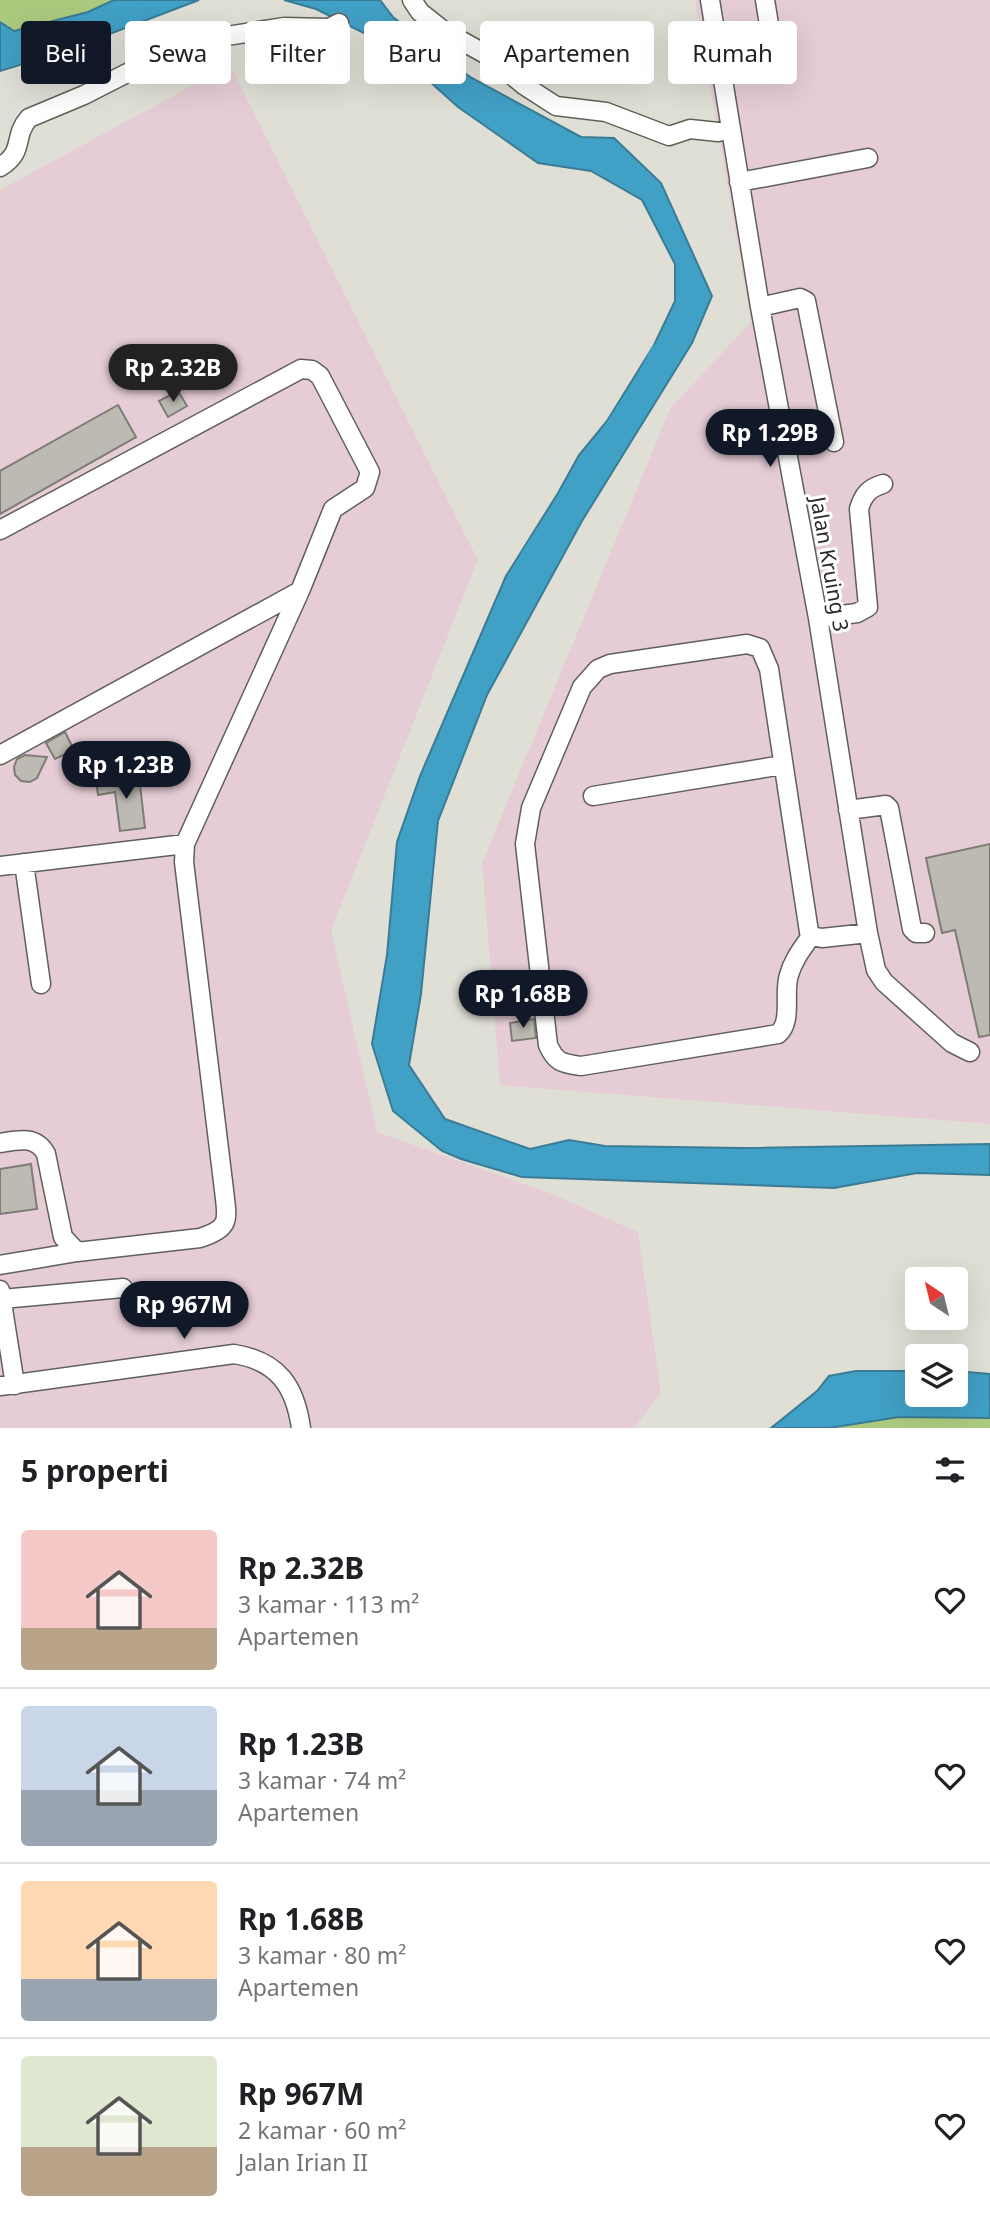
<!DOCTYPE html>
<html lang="id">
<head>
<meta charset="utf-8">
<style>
	:root { --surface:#fff; --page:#f6f6f6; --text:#202124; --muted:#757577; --line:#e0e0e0; --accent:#111827 }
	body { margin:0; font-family:"Noto Sans",sans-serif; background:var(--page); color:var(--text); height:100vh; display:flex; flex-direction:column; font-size:26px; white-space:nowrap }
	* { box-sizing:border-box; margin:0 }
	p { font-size:23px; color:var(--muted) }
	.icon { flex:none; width:38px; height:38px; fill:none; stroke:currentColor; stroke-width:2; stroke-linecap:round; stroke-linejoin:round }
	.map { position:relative; height:1428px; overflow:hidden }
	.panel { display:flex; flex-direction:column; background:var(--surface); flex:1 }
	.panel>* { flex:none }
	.hud { position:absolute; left:21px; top:21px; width:948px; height:63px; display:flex; gap:14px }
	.needle { width:46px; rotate:325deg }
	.tools { position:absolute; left:905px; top:1267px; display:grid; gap:14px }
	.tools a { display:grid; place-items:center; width:63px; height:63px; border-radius:7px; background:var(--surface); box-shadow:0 7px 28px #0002; font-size:35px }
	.price { position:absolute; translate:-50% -60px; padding:0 16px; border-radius:24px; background:var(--accent); color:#fff; font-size:23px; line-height:46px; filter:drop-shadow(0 2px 4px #0008) }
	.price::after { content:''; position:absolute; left:50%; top:42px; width:21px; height:16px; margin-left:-10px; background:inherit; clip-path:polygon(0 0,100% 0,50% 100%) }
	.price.on { background:#222; color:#fff }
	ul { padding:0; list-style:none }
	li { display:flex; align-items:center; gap:21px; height:175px; padding:0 21px }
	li+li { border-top:2px solid var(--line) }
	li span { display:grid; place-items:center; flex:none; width:196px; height:140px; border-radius:7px; color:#555 }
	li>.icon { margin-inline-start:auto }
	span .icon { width:84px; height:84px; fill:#fffc; stroke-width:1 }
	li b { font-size:30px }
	h2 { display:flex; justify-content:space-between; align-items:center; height:84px; padding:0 21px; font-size:30px }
	.pill { padding:0 24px; border-radius:7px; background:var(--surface); box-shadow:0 7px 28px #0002; font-size:24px; line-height:63px }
	.pill.on { background:var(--accent); color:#fff }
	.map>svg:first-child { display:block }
	.industrial { fill:#e6cdd5 }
	.green { fill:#acca7e }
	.water { fill:#41a0c5; stroke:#3a7c95; stroke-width:2 }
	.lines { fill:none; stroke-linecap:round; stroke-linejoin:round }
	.river { stroke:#41a0c5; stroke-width:24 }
	.building { fill:#bcbab2; stroke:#7e7c74; stroke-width:2 }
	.minor-casing { stroke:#616058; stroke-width:21 }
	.minor { stroke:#fff; stroke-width:18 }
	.labels { text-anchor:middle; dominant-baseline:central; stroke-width:6; stroke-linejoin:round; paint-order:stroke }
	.street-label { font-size:21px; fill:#2a2926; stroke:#fff }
</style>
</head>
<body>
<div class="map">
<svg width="990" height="1428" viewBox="0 0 990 1428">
	<rect width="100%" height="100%" fill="#e0dfd6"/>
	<path class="industrial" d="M 695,0 L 990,0 L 990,1124 L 500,1085 L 482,863 L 670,409 L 751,322 Z
		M 230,65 L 478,560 L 331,930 L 377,1132 L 552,1194 L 638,1232 L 661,1393 L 634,1428 L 0,1428 L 0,190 Z"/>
	<path class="green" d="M 0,0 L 114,0 L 88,12 L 14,31 L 0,22 Z
		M 899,1417 L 990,1418 L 990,1428 L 829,1428 Z"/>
	<path class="water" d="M 114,0 L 199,0 L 62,52 L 0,71 L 0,22 L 14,31 L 88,12 Z
		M 284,0 L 380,0 L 393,17 L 470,77 L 581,137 L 614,138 L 661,183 L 712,296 L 692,343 L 582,521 L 487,695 L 438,821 L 421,994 L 409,1065 L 445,1119 L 530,1149 L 569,1140 L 605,1146 L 741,1148 L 990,1144 L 990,1175 L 917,1173 L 834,1188 L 522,1177 L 461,1159 L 442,1151 L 393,1111 L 372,1044 L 387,955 L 397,842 L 420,776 L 506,576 L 558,493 L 579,455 L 607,421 L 654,345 L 675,301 L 675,264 L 642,200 L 591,171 L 538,163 L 458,107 L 408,62 L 362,32 L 316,9 Z
		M 856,1371 L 917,1371 L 917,1395 L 956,1395 L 956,1371 L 990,1374 L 990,1418 L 899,1417 L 829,1428 L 771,1428 L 817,1391 L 829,1376 Z"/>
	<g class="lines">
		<path class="river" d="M 532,558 L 647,383 L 661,355"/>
	</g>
	<path class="building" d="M 178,391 L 187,406 L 168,417 L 159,401 Z
		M 118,405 L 136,437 L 0,514 L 0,471 Z
		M 65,732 L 74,750 L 55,759 L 46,743 Z
		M 25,755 L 47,757 L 37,778 L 30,782 L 21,781 L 15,775 L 14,767 L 17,759 Z
		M 139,776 L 145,828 L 120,831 L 115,792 L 98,795 L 96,780 Z
		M 990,844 L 990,1035 L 979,1037 L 955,930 L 942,933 L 926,858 Z
		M 534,1019 L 536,1038 L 512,1041 L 510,1023 Z
		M 31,1164 L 37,1209 L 0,1214 L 0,1169 Z"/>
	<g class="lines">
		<g class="minor-casing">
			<path id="minor" d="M 412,0 L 420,12 L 444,31 L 487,55 L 525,86 L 556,106 L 606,112 L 669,136 L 690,129 L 718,132 L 731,129
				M 710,0 L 760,307 L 818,618 L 868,933 L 876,970 L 884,982 L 952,1043 L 970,1052
				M 721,72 L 775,61 L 765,0
				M 0,167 C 26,151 12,137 29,118 L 84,95 L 139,67 L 202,40 L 284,27 L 329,28 L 339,23
				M 739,182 L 868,158
				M 760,307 L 800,298 L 806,301 L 834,442
				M 0,530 L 301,369 L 312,370 L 320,376 L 370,472 L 365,488 L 333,509 L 300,591 L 185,844 L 184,862 L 224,1190 C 227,1219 232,1228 200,1238 L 77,1252 L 0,1265
				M 818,618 L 857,613 L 868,607 L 859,509 C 863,495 869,488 883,484
				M 0,755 L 300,591
				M 593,796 L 783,765
				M 848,810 L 886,805 L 889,808 L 912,929 L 916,933 L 925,933
				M 24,863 L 41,984
				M 0,866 L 185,844
				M 811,936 C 802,949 793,960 789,975 C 783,992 793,1022 778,1034 L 581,1066 C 562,1063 556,1063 548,1045 L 525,844 L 531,808 L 582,687 L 598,669 L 610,664 L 747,644 L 760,648 L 769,669 L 809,932 L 811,936 L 822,938 L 868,933
				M 0,1143 C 17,1140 36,1135 46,1154 L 63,1237 L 77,1252
				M 0,1290 L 15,1385
				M 2,1299 L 123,1288
				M 0,1386 L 234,1354 C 278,1361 295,1386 301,1428"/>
		</g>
		<use href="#minor" class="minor"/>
	</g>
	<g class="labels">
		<g class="street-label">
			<text transform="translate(830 564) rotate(80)">Jalan Kruing 3</text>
		</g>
	</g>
</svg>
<div class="tools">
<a><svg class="needle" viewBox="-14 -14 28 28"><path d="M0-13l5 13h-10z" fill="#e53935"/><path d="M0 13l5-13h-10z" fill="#757577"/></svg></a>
<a><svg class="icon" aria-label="layers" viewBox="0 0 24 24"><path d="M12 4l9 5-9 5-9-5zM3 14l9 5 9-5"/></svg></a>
</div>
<b class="price on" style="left:173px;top:404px">Rp 2.32B</b>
<b class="price" style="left:770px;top:469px">Rp 1.29B</b>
<b class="price" style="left:126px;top:801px">Rp 1.23B</b>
<b class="price" style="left:523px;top:1030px">Rp 1.68B</b>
<b class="price" style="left:184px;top:1341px">Rp 967M</b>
<div class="hud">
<a class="pill on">Beli</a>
<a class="pill">Sewa</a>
<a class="pill">Filter</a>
<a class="pill">Baru</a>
<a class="pill">Apartemen</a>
<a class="pill">Rumah</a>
</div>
</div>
<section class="panel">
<h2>5 properti<svg class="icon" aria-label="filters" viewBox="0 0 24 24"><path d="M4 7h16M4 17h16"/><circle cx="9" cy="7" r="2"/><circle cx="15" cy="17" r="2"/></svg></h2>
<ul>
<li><span style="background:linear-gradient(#f6c9c9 70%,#b9a48a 0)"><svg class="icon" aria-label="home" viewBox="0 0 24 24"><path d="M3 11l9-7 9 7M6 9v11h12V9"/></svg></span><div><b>Rp 2.32B</b><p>3 kamar · 113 m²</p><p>Apartemen</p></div><svg class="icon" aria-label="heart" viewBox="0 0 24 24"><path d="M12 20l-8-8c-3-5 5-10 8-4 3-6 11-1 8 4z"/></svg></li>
<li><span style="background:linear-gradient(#c9d6e8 60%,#9aa5b1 0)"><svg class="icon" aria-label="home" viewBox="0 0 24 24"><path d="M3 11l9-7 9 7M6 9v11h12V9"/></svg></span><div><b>Rp 1.23B</b><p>3 kamar · 74 m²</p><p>Apartemen</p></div><svg class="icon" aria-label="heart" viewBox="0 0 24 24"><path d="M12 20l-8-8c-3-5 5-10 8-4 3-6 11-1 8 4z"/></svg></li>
<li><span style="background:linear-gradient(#ffd9b3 70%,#9aa5b1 0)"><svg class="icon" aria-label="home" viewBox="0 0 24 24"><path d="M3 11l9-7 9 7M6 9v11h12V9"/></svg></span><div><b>Rp 1.68B</b><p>3 kamar · 80 m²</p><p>Apartemen</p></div><svg class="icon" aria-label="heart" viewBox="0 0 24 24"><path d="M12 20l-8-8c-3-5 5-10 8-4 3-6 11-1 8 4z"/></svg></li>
<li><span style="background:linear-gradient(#dfe7d0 65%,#b9a48a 0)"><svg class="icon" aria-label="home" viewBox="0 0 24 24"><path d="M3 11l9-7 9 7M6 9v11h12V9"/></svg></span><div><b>Rp 967M</b><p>2 kamar · 60 m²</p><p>Jalan Irian II</p></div><svg class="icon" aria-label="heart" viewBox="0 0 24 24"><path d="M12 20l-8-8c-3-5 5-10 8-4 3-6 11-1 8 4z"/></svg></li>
</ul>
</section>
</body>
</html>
